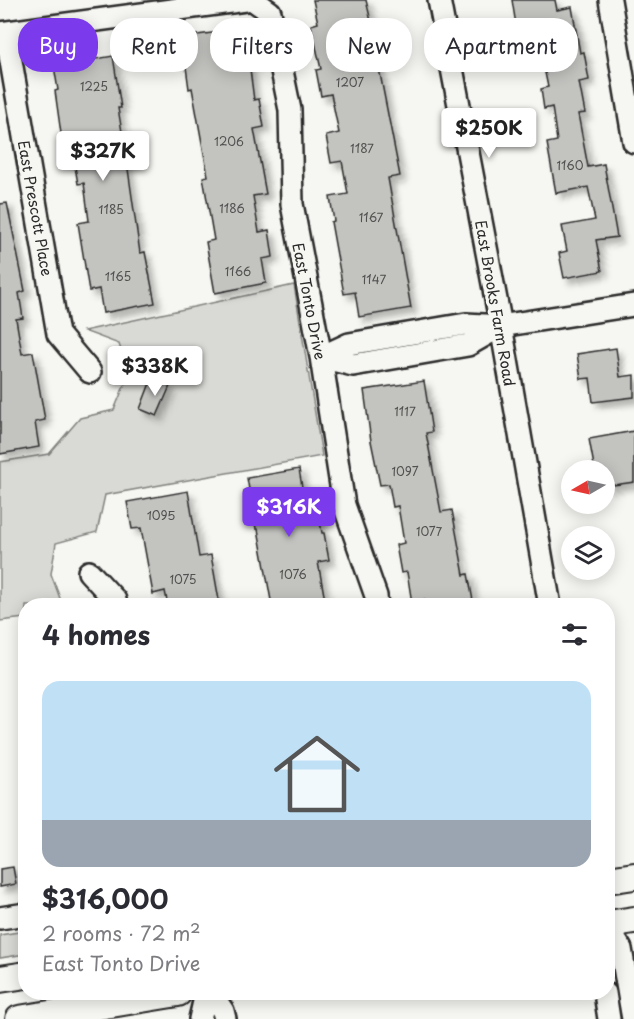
<!DOCTYPE html>
<html lang="en">
<head>
<meta charset="utf-8">
<style>
	:root { --surface:#fff; --page:#f7f7f7; --text:#2b2b33; --muted:#7c7c81; --line:#e1e1e2; --accent:#7c3aed }
	body { margin:0; font-family:"Playpen Sans",sans-serif; background:var(--page); color:var(--text); height:100vh; display:flex; flex-direction:column; font-size:22px; white-space:nowrap }
	* { box-sizing:border-box; margin:0 }
	p { font-size:20px; color:var(--muted) }
	.icon { flex:none; width:33px; height:33px; fill:none; stroke:currentColor; stroke-width:2; stroke-linecap:round; stroke-linejoin:round }
	.map { position:relative; flex:1; overflow:hidden }
	.drawer { position:absolute; left:18px; top:598px; width:597px; height:402px; display:flex; flex-direction:column; background:var(--surface); border-radius:24px; box-shadow:0 3px 15px #0003 }
	.drawer>* { flex:none }
	.hud { position:absolute; left:18px; top:18px; width:598px; height:54px; display:flex; gap:12px }
	.needle { width:39px; rotate:261deg }
	.tools { position:absolute; left:561px; top:460px; display:grid; gap:12px }
	.tools a { display:grid; place-items:center; width:54px; height:54px; border-radius:50%; background:var(--surface); box-shadow:0 3px 15px #0003; font-size:30px }
	.price { position:absolute; translate:-50% -51px; padding:0 14px; border-radius:6px; background:#fff; color:#222; font-size:20px; line-height:39px; filter:drop-shadow(0 2px 3px #0008) }
	.price::after { content:''; position:absolute; left:50%; top:36px; width:18px; height:14px; margin-left:-9px; background:inherit; clip-path:polygon(0 0,100% 0,50% 100%) }
	.price.on { background:var(--accent); color:#fff }
	ul { padding:0; list-style:none }
	li { display:grid; align-content:center; gap:12px; height:318px; padding:0 24px }
	li+li { border-top:2px solid var(--line) }
	li span { display:grid; place-items:center; height:186px; border-radius:18px; color:#555 }
	li>.icon { margin-inline-start:auto }
	span .icon { width:108px; height:108px; fill:#fffc; stroke-width:1 }
	li b { font-size:26px }
	h2 { display:flex; justify-content:space-between; align-items:center; height:72px; padding:0 24px; font-size:26px }
	.tag { padding:0 21px; border-radius:24px; background:var(--surface); box-shadow:0 3px 15px #0003; font-size:21px; line-height:54px }
	.tag.on { background:var(--accent); color:#fff }
	.map>svg:first-child { display:block }
	.green { fill:#d9d9d5; stroke:#828280; stroke-width:1.5 }
	.building { fill:#c3c3c0; stroke:#2b2b2b; stroke-width:1.5; filter:url(#shadow) }
	.lines { fill:none; stroke-linecap:round; stroke-linejoin:round }
	.minor-casing { stroke:#2b2b2b; stroke-width:26 }
	.major-casing { stroke:#2b2b2b; stroke-width:30 }
	.minor { stroke:#f6f6f2; stroke-width:21 }
	.major { stroke:#f6f6f2; stroke-width:26 }
	.labels { text-anchor:middle; dominant-baseline:central; stroke-width:6; stroke-linejoin:round; paint-order:stroke }
	.number-label { font-size:12px; fill:#515150 }
	.street-label { font-size:15px; fill:#2b2b2b; stroke:#f6f6f2 }
</style>
</head>
<body>
<div class="map">
<svg width="634" height="1019" viewBox="0 0 634 1019">
	<defs>
		<filter id="shadow"><feDropShadow dx="5.5" dy="5.5" stdDeviation="3" flood-color="#0004"/></filter>
	</defs>
	<rect width="100%" height="100%" fill="#f6f6f2"/>
	<filter id="ink" filterUnits="userSpaceOnUse"><feTurbulence type="fractalNoise" baseFrequency=".0167" numOctaves="2"/><feDisplacementMap in="SourceGraphic" scale="12" xChannelSelector="R" yChannelSelector="G"/><feConvolveMatrix kernelMatrix="1 2 1 2 8 2 1 2 1" color-interpolation-filters="sRGB"/></filter>
	<g filter="url(#ink)">
		<path class="green" d="M 294,285 L 322,456 L 105,495 L 97,532 L 56,543 L 51,574 L 61,601 L 66,606 L 26,606 L 25,618 L 0,621 L 0,462 L 49,454 L 80,418 L 114,410 L 129,374 L 119,344 L 84,331 Z
			M 25,931 L 25,954 L 0,958 L 0,935 Z"/>
		<path class="building" d="M 313,0 L 366,0 L 373,30 L 339,38 L 344,65 L 377,58 L 400,176 L 388,178 L 411,308 L 359,317 L 355,292 L 344,294 L 331,222 L 334,221 L 330,197 L 348,194 L 342,161 L 331,163 L 326,136 L 339,133 L 331,94 L 321,96 L 316,70 L 321,69 L 311,25 L 318,23 Z
			M 512,0 L 555,0 L 557,10 L 572,7 L 580,53 L 584,52 L 589,80 L 579,82 L 585,113 L 578,114 L 588,167 L 604,164 L 617,237 L 596,240 L 602,271 L 564,278 L 559,253 L 567,251 L 562,226 L 595,220 L 588,187 L 556,193 L 547,143 L 557,141 L 552,107 L 544,109 L 541,89 L 548,87 L 544,68 L 563,64 L 557,31 L 518,37 Z
			M 242,29 L 245,54 L 248,54 L 254,100 L 259,99 L 264,127 L 254,129 L 266,194 L 253,196 L 259,232 L 269,230 L 273,257 L 262,259 L 266,283 L 215,293 L 206,242 L 214,240 L 203,177 L 208,176 L 192,88 L 189,89 L 182,37 Z
			M 113,56 L 121,108 L 118,108 L 123,138 L 130,137 L 134,161 L 127,162 L 140,253 L 145,252 L 155,303 L 103,313 L 99,289 L 89,291 L 78,223 L 89,221 L 84,183 L 78,184 L 74,161 L 65,162 L 55,91 L 58,90 L 54,66 Z
			M 7,203 L 25,291 L 19,293 L 23,318 L 16,319 L 22,354 L 33,352 L 45,420 L 35,422 L 39,447 L 0,454 L 0,204 Z
			M 616,348 L 620,377 L 634,375 L 634,397 L 593,402 L 590,378 L 581,379 L 577,354 Z
			M 152,378 L 170,386 L 157,416 L 140,409 Z
			M 424,381 L 432,432 L 426,433 L 441,512 L 452,510 L 464,575 L 468,574 L 474,606 L 426,606 L 425,600 L 412,603 L 407,572 L 401,573 L 396,545 L 404,543 L 398,506 L 393,507 L 389,484 L 380,485 L 371,441 L 364,390 Z
			M 634,431 L 634,482 L 607,486 L 605,471 L 595,471 L 589,439 Z
			M 299,469 L 303,493 L 315,491 L 322,533 L 324,533 L 329,560 L 318,562 L 326,606 L 272,606 L 258,529 L 256,529 L 254,516 L 248,517 L 244,491 L 249,489 L 247,478 Z
			M 188,491 L 199,557 L 211,555 L 220,606 L 168,606 L 165,591 L 153,594 L 141,528 L 132,529 L 127,502 Z
			M 13,867 L 16,884 L 0,887 L 0,869 Z"/>
		<g class="lines">
			<g class="minor-casing">
				<path id="minor" d="M 253,0 L 270,12 L 290,110 L 292,204 L 321,357 L 344,505 L 376,596 L 377,606
					M 439,0 L 501,326 L 550,606
					M 610,0 L 634,142
					M 6,32 L 58,334 L 90,372
					M 0,33 L 246,0
					M 321,357 L 349,344 L 466,324 L 501,326 L 634,305
					M 321,357 L 353,365 L 468,345 L 501,326
					M 89,572 L 115,600 L 116,606
					M 0,918 L 26,914
					M 608,928 L 621,949 L 633,1019
					M 211,993 L 223,1011 L 225,1019
					M 605,993 L 609,1019
					M 200,1019 L 206,993"/>
			</g>
			<g class="major-casing">
				<path id="major" d="M 608,880 L 634,876
					M 608,924 L 634,920
					M 0,979 L 26,975
					M 19,1019 L 178,993"/>
			</g>
			<use href="#minor" class="minor"/>
			<use href="#major" class="major"/>
		</g>
	</g>
	<g class="labels">
		<g class="number-label">
			<text x="350" y="82">1207</text>
			<text x="94" y="86">1225</text>
			<text x="229" y="141">1206</text>
			<text x="362" y="148">1187</text>
			<text x="570" y="165">1160</text>
			<text x="232" y="208">1186</text>
			<text x="111" y="209">1185</text>
			<text x="371" y="217">1167</text>
			<text x="238" y="271">1166</text>
			<text x="118" y="276">1165</text>
			<text x="374" y="279">1147</text>
			<text x="405" y="411">1117</text>
			<text x="405" y="471">1097</text>
			<text x="161" y="515">1095</text>
			<text x="429" y="531">1077</text>
			<text x="293" y="574">1076</text>
			<text x="183" y="579">1075</text>
		</g>
		<g class="street-label">
			<text transform="translate(36 208) rotate(80)">East Prescott Place</text>
			<text transform="translate(310 301) rotate(79)">East Tonto Drive</text>
			<text transform="translate(496 303) rotate(80)">East Brooks Farm Road</text>
		</g>
	</g>
</svg>
<div class="tools">
<a><svg class="needle" viewBox="-14 -14 28 28"><path d="M0-13l5 13h-10z" fill="#e53935"/><path d="M0 13l5-13h-10z" fill="#7c7c81"/></svg></a>
<a><svg class="icon" aria-label="layers" viewBox="0 0 24 24"><path d="M12 4l9 5-9 5-9-5zM3 14l9 5 9-5"/></svg></a>
</div>
<b class="price" style="left:489px;top:159px">$250K</b>
<b class="price" style="left:103px;top:182px">$327K</b>
<b class="price" style="left:155px;top:397px">$338K</b>
<b class="price on" style="left:289px;top:538px">$316K</b>
<div class="hud">
<a class="tag on">Buy</a>
<a class="tag">Rent</a>
<a class="tag">Filters</a>
<a class="tag">New</a>
<a class="tag">Apartment</a>
</div>
<section class="drawer">
<h2>4 homes<svg class="icon" aria-label="filters" viewBox="0 0 24 24"><path d="M4 7h16M4 17h16"/><circle cx="9" cy="7" r="2"/><circle cx="15" cy="17" r="2"/></svg></h2>
<ul>
<li><span style="background:linear-gradient(#bfe0f5 75%,#9aa5b1 0)"><svg class="icon" aria-label="home" viewBox="0 0 24 24"><path d="M3 11l9-7 9 7M6 9v11h12V9"/></svg></span><div><b>$316,000</b><p>2 rooms · 72 m²</p><p>East Tonto Drive</p></div></li>
</ul>
</section>
</div>
</body>
</html>
